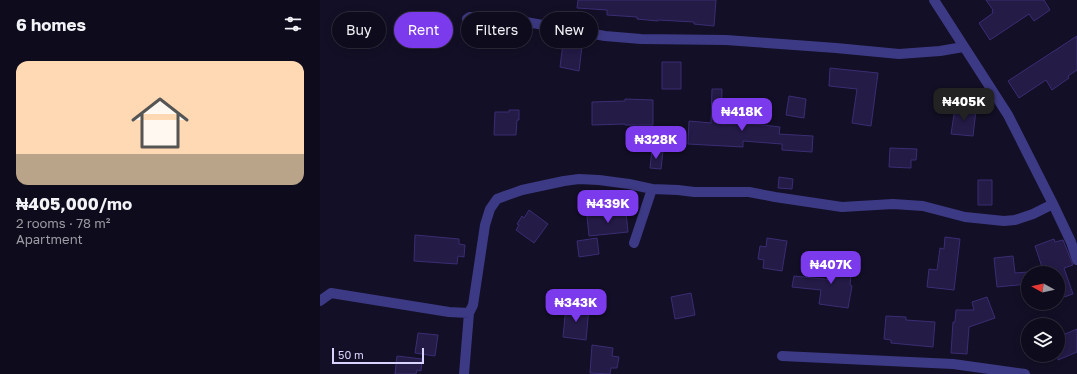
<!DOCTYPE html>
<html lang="en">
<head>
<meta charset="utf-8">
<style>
	:root { --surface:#0e0b1c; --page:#171425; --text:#f1f3f6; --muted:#9b9ba3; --line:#2e2b3b; --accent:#7c3aed }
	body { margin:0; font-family:"Golos Text",sans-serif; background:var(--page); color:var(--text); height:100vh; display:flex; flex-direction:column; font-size:15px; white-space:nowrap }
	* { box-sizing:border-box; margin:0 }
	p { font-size:13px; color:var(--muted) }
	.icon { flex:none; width:22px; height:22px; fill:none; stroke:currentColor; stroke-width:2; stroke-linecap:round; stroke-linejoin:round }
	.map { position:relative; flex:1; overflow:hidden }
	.details { display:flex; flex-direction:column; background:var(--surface); width:320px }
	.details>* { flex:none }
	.top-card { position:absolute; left:12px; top:12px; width:380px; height:36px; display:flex; gap:8px }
	.needle { width:26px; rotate:278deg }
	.controls { position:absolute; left:701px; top:266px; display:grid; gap:8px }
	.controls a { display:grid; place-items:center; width:44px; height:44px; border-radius:50%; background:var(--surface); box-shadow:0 2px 10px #0003,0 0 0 1px var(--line); font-size:20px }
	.scale { position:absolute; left:12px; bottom:10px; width:92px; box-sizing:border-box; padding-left:4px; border:2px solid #d9d4ff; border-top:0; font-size:11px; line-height:14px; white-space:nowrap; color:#d9d4ff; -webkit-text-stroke:3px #130f26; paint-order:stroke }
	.price { position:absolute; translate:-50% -34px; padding:0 9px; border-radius:8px; background:var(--accent); color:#fff; font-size:13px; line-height:26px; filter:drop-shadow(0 1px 2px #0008) }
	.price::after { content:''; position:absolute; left:50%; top:24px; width:12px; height:9px; margin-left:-6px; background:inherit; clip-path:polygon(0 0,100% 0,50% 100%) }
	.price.selected { background:#222; color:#fff }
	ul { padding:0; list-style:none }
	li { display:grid; align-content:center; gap:8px; height:212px; padding:0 16px }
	li span { display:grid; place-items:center; height:124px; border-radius:12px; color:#555 }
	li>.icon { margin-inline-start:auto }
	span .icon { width:72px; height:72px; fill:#fffc; stroke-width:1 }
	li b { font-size:17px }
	h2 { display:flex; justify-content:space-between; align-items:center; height:48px; padding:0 16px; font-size:17px }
	.pill { padding:0 14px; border-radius:18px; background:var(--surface); box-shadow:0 2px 10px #0003,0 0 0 1px var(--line); font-size:14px; line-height:36px }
	.pill.selected { background:var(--accent); color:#fff }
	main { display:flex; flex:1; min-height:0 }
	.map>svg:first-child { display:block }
	.building { fill:#241b47; stroke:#3b2d73 }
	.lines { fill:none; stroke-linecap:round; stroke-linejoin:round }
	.minor { stroke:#3d3a85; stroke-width:10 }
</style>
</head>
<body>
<main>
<section class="details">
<h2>6 homes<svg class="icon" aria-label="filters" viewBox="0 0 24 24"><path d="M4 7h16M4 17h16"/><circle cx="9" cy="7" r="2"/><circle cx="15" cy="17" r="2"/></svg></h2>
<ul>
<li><span style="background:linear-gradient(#ffd9b3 75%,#b9a48a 0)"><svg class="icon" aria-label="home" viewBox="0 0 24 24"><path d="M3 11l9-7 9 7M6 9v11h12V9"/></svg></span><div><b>₦405,000/mo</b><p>2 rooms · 78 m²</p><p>Apartment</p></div></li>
</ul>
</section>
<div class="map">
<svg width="757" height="374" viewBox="0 0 757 374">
	<rect width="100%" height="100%" fill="#130f26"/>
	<path class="building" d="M 258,0 L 396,0 L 394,26 L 374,24 L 374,22 L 338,20 L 338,21 L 317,19 L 317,17 L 287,15 L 287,10 L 257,8 Z
		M 666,0 L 724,0 L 730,10 L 714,21 L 709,14 L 670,40 L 659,23 L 673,13 L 672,11 L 673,10 Z
		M 757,36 L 757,70 L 748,76 L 749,78 L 732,90 L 726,80 L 699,98 L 688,81 Z
		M 243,43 L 262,46 L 259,71 L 240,67 Z
		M 342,62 L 361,62 L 361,89 L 342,89 Z
		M 510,68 L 558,73 L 551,126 L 532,123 L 537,89 L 509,86 Z
		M 392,89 L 402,89 L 401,124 L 435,124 L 460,127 L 459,134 L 493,136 L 492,152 L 462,150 L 462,144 L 423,141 L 423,147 L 368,144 L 369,121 L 391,123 Z
		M 469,96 L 486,99 L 484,118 L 466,115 Z
		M 305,99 L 333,100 L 333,125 L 305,125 L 305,124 L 272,125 L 272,102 L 305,101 Z
		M 635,108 L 656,110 L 653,136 L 631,134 Z
		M 189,110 L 199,110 L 199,120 L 197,120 L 196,135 L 174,135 L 175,112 L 189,112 Z
		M 570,148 L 597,149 L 596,160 L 591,160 L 591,168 L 569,167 Z
		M 332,150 L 343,151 L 341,169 L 330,168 Z
		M 459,177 L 473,179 L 472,189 L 458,188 Z
		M 658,180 L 672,180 L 672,205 L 658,205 Z
		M 209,210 L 228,224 L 214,243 L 196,230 L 199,225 L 197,224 L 202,216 L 204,218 Z
		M 306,212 L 308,232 L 269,236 L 267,216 Z
		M 95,235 L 139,239 L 139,244 L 145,245 L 144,257 L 138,256 L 137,264 L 94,261 Z
		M 625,237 L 640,239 L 634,290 L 607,287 L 609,269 L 617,270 L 620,248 L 624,249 Z
		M 277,238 L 279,254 L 259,257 L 257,241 Z
		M 447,238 L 467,241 L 462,271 L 443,268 L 444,260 L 438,259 L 440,246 L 446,247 Z
		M 734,239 L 735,242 L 743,240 L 753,265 L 744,268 L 753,294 L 738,299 L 738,273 L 724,273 L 715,246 Z
		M 517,256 L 533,258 L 530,285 L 532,286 L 528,308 L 499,304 L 501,290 L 472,287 L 474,276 L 514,280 Z
		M 693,256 L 695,273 L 708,272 L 708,284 L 677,287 L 674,258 Z
		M 371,293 L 375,315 L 355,319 L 351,297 Z
		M 667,297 L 675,318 L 649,327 L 647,354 L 631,353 L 633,322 L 635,322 L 636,310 L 654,310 L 652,302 Z
		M 246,306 L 269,308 L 266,340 L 243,337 Z
		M 566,316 L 586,317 L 586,320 L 615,322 L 613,347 L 571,343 L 571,340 L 564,339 Z
		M 757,329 L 757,352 L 738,360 L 738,337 Z
		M 98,333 L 118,335 L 115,356 L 95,353 Z
		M 272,345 L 293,348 L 292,356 L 299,357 L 297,368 L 291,368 L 290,374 L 270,373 Z
		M 77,356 L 102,359 L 101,371 L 97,370 L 96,374 L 75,374 Z"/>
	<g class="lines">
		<path class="minor" d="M 614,0 L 688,115 L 733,204 L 751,242 L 757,260
			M 147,19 L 150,17 L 184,18 L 285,36 L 321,39 L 406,40 L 516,48 L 579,54 L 620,51 L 643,47
			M 314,243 L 332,189
			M 0,301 L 11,293 L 129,312 L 149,313 L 153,305 L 165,225 L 170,209 L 177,199 L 185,196 L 202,190 L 244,181 L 259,179 L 279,180 L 309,184 L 332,189 L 358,190 L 374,192 L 429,192 L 455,197 L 522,207 L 573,204 L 603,206 L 645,217 L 684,221 L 695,220 L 713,214 L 733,204
			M 462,356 L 633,364 L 705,374
			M 144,374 L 149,313"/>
	</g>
</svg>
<div class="controls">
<a><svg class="needle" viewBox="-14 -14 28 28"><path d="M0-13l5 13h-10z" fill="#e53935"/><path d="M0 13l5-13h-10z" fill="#9b9ba3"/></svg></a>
<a><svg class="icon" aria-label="layers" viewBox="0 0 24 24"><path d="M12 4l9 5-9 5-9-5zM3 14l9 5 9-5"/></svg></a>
</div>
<div class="scale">50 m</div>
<b class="price selected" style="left:644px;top:122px">₦405K</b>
<b class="price" style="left:422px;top:132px">₦418K</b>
<b class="price" style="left:336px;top:160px">₦328K</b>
<b class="price" style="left:288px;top:224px">₦439K</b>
<b class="price" style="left:511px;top:285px">₦407K</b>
<b class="price" style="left:256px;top:323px">₦343K</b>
<div class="top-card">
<a class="pill">Buy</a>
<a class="pill selected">Rent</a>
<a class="pill">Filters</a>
<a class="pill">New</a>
</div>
</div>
</main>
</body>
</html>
